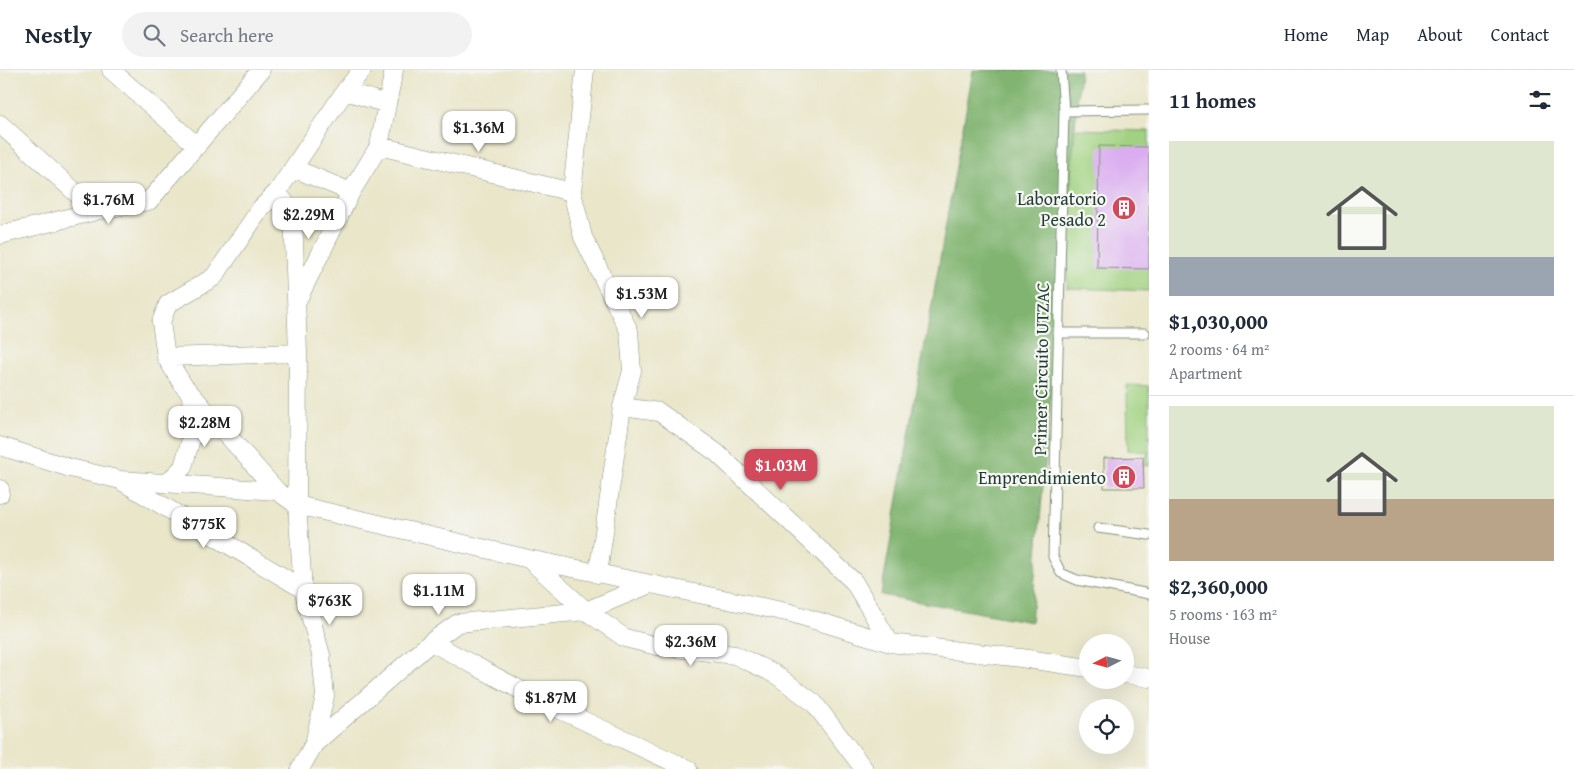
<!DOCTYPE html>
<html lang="en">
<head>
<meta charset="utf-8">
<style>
	:root { --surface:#fff; --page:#f2f2f3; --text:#1f2937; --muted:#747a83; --line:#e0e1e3; --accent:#d1495b }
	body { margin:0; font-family:"Gentium Book Plus",serif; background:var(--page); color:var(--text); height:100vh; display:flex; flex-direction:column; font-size:19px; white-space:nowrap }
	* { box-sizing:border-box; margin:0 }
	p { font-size:16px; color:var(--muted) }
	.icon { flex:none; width:28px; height:28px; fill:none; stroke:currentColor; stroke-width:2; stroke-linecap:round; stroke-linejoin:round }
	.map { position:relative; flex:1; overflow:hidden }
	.drawer { display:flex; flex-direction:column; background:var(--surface); width:425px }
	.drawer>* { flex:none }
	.needle { width:32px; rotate:264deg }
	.buttons { position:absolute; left:1079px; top:564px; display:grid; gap:10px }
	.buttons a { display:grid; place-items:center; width:55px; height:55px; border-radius:50%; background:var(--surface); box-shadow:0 5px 20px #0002; font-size:25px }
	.price { position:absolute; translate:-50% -42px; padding:0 11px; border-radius:10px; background:#fff; color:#222; font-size:16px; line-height:32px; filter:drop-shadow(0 1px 2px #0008) }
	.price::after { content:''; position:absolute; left:50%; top:30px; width:15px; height:11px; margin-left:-8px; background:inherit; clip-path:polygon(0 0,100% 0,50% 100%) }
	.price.current { background:var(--accent); color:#fff }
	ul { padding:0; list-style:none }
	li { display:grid; align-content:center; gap:10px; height:265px; padding:0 20px }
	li+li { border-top:1px solid var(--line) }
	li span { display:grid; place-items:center; height:155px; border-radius:0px; color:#555 }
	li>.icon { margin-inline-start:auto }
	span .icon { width:90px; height:90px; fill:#fffc; stroke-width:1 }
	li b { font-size:21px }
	h2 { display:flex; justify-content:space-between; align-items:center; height:60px; padding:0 20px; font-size:21px }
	header { display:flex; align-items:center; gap:30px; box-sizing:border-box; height:70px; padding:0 25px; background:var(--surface); border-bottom:1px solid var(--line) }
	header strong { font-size:24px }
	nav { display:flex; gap:28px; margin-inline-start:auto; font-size:18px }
	.search { width:350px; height:45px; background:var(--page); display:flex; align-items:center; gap:12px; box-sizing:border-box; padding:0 18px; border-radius:28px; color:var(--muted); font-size:19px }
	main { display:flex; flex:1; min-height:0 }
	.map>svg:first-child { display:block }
	.green { fill:#a1d281; stroke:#60885a }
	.forest { fill:#80b46f; stroke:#507852 }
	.building { fill:#daacf0 }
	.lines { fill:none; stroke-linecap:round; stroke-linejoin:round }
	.lane-casing { stroke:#84927f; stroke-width:11 }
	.street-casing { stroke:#84927f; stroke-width:19 }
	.lane { stroke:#fff; stroke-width:9 }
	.street { stroke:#fff; stroke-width:18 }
	.labels { text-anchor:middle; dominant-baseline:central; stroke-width:4.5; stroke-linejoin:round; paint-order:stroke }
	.poi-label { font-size:18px; fill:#1f3d34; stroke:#f6f6f2; text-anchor:end }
	.street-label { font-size:18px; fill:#1f3d34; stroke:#f6f6f2 }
</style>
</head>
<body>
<header>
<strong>Nestly</strong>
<div class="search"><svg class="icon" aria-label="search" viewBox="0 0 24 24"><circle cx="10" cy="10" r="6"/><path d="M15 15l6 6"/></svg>Search here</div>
<nav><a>Home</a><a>Map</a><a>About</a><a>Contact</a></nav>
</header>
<main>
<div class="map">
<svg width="1149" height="699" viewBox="0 0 1149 699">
	<rect width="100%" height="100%" fill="#f6f6f2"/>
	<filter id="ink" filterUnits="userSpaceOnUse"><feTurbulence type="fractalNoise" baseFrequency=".02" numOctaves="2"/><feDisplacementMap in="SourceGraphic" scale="10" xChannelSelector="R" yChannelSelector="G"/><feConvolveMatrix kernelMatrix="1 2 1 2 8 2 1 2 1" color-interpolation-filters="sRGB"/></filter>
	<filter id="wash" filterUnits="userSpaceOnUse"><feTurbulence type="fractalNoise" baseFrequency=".0096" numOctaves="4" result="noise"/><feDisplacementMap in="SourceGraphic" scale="20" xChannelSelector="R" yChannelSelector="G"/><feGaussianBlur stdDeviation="1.12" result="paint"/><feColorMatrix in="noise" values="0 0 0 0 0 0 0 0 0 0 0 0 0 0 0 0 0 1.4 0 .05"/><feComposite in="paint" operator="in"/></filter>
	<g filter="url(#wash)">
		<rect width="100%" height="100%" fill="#eae6ca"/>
		<path class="green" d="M 1073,59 L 1149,61 L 1149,221 L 1067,218 Z
			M 1127,315 L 1149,316 L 1149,396 L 1143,396 L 1148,382 L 1128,380 Z"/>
		<path class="forest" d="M 973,0 L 1080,0 L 1031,552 L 881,525 Z"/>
		<g id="blocks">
			<path class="building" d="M 1099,76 L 1149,77 L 1149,199 L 1097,198 Z
				M 1143,387 L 1144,418 L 1104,418 L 1104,388 Z"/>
		</g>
	</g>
	<g filter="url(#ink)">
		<use href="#blocks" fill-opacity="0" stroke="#84927f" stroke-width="1"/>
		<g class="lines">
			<g class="lane-casing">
				<path id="lane" d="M 1061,0 L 1064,41 L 1053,487 L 1061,503 L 1077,510 L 1149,524
					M 1064,41 L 1149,40
					M 1057,263 L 1145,263
					M 1098,458 L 1149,465"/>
			</g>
			<g class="street-casing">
				<path id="street" d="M 111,0 L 197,76
					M 585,0 L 572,122 L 583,167 L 629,261 L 632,301 L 622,337 L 598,504
					M 387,34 L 394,0
					M 0,54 L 96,141
					M 379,76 L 572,122
					M 293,98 L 351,122 L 379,76 L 387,34 L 345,21
					M 277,122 L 345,21 L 362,0
					M 0,165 L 96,141 L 149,131 L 261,0
					M 297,231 L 351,122
					M 166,287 L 298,283
					M 622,337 L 659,342 L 717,383 L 854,512 L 890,573
					M 0,376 L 70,398 L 121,410 L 277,421
					M 123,412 L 303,519
					M 167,413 L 183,397 L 193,362 L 191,325
					M 0,419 L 0,424
					M 529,489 L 586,541 L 625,568 L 657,576 L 735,585 L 775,604 L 814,633 L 864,699
					M 431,572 L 539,630 L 688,699
					M 1125,604 L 1149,608
					M 314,674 L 325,626 L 321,585 L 303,519 L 297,435 L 298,283 L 293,143 L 277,122 L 261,138 L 214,207 L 168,234 L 161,252 L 166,287 L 183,315 L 277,421 L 297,435 L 529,489 L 791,543 L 890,573 L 1021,588 L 1088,598
					M 300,699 L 314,674 L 431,572 L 458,553 L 586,541 L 650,514"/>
			</g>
			<use href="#lane" class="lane"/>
			<use href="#street" class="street"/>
		</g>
	</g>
	<defs>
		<g id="building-disc" transform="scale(1.25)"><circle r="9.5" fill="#d1495b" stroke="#f6f6f2"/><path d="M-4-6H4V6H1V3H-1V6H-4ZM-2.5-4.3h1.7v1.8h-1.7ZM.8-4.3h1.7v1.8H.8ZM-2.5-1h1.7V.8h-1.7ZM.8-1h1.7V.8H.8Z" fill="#fff"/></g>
	</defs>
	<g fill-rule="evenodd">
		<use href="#building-disc" x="1124" y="138"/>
		<use href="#building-disc" x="1124" y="407"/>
	</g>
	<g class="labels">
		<g class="poi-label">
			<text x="1106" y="128">Laboratorio<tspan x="1106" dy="21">Pesado 2</tspan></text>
			<text x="1106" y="407">Emprendimiento</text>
		</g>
		<g class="street-label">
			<text transform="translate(1041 299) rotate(-89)">Primer Circuito UTZAC</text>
		</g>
	</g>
</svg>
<div class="buttons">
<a><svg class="needle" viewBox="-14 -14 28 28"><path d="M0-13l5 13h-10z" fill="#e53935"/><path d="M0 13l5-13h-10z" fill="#747a83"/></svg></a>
<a><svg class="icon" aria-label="locate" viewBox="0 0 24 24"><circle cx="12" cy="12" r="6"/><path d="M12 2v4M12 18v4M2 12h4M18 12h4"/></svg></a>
</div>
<b class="price" style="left:479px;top:83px">$1.36M</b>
<b class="price" style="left:109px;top:155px">$1.76M</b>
<b class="price" style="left:309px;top:170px">$2.29M</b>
<b class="price" style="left:642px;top:249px">$1.53M</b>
<b class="price" style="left:205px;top:378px">$2.28M</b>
<b class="price current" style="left:781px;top:421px">$1.03M</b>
<b class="price" style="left:204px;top:479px">$775K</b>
<b class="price" style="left:439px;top:546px">$1.11M</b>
<b class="price" style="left:330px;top:556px">$763K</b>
<b class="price" style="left:691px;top:597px">$2.36M</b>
<b class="price" style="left:551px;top:653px">$1.87M</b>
</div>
<section class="drawer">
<h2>11 homes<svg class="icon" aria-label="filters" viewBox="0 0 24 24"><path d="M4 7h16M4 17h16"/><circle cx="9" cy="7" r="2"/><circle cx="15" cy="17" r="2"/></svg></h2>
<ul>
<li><span style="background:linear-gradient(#dfe7d0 75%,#9aa5b1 0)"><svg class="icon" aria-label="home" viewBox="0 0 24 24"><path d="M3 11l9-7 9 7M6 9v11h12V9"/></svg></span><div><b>$1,030,000</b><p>2 rooms · 64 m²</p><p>Apartment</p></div></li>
<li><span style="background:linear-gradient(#dfe7d0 60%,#b9a48a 0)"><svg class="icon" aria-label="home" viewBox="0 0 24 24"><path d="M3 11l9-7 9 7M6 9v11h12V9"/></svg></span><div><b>$2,360,000</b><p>5 rooms · 163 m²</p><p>House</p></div></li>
</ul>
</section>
</main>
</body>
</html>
